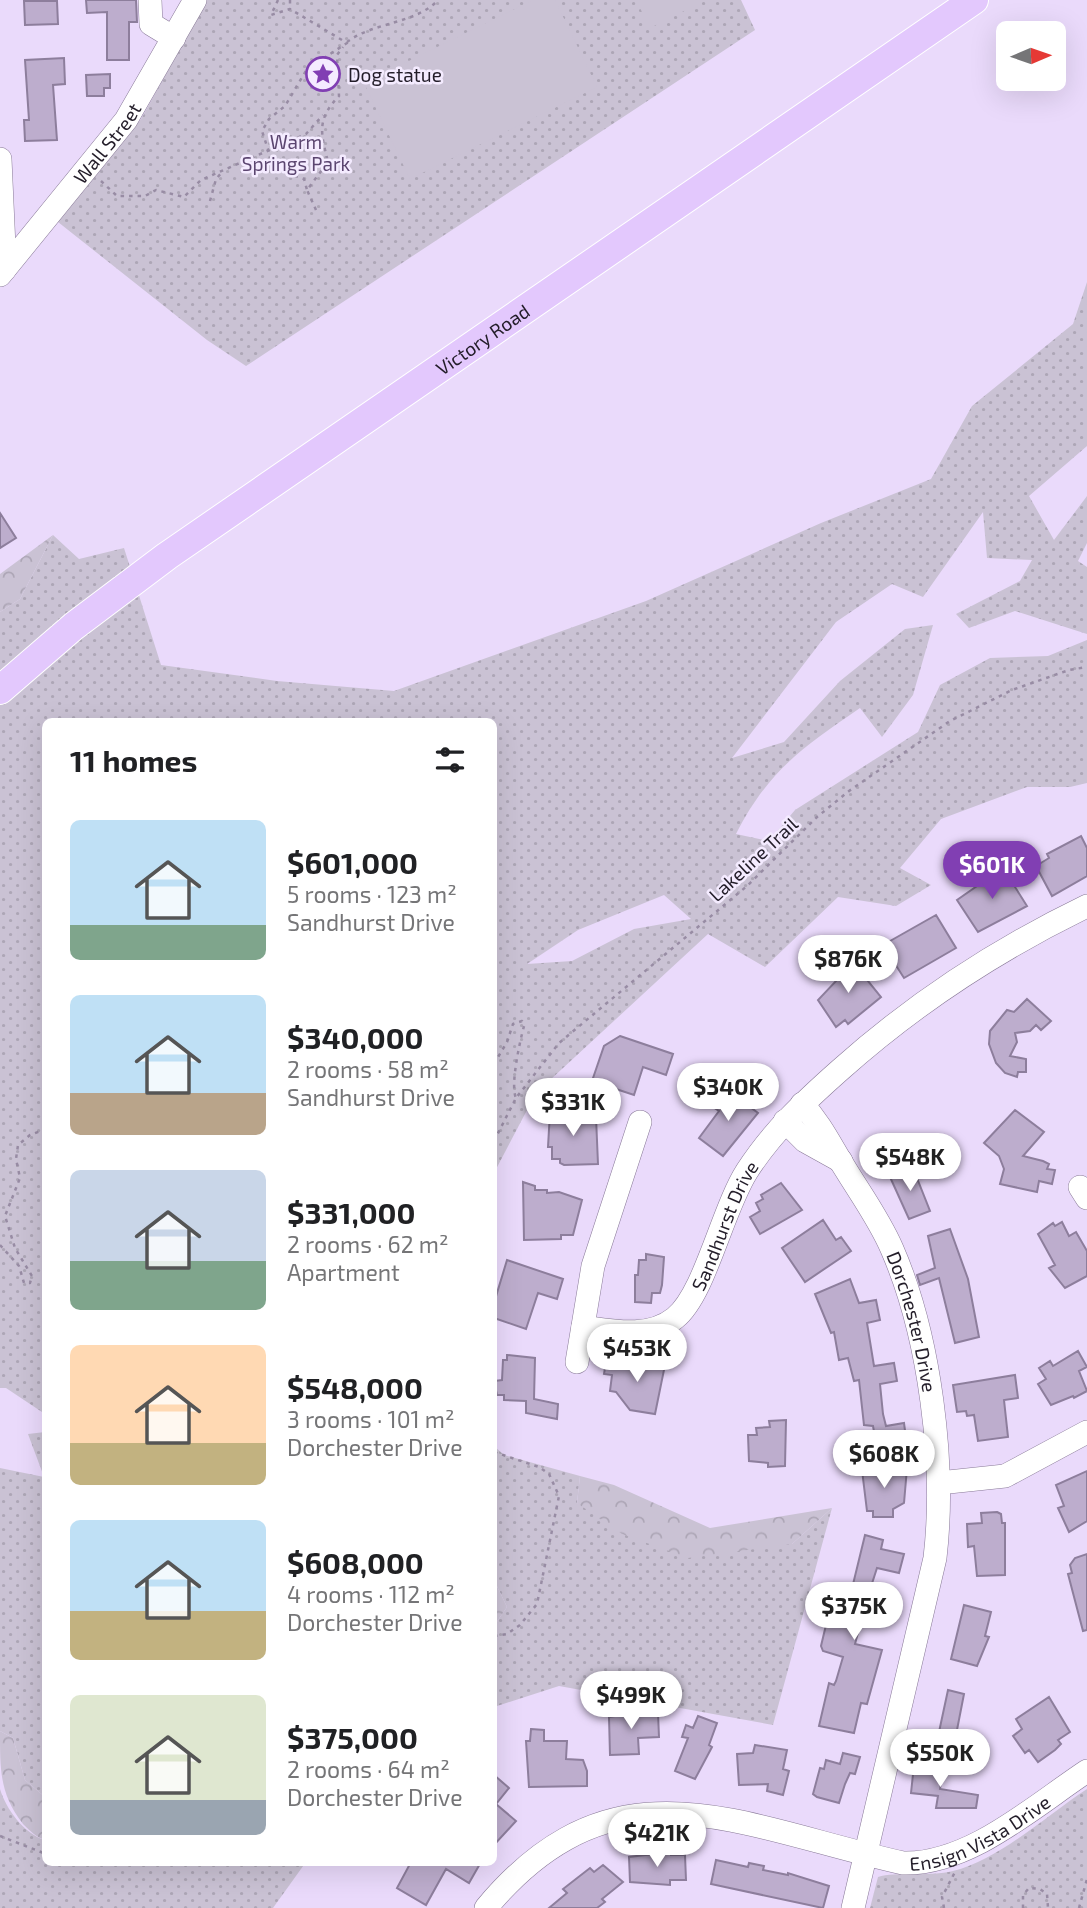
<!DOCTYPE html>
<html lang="en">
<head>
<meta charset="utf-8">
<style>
	:root { --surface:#fff; --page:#f6f6f6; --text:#202124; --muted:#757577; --accent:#813fb3 }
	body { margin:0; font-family:"Exo 2",sans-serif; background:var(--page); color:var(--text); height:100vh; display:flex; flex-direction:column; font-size:26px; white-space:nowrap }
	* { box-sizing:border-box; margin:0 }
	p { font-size:23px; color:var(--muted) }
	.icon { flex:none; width:38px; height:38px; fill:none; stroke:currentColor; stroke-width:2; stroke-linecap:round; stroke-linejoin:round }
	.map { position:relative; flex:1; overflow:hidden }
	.sheet { position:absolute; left:42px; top:718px; width:455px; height:1148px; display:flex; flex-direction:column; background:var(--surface); border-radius:10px; box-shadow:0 7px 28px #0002 }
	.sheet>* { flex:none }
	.needle { width:46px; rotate:88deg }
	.fabs { position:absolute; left:996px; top:21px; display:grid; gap:14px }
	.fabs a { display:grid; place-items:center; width:70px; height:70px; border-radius:10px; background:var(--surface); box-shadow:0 7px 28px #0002; font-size:35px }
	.price { position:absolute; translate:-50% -60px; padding:0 16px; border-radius:24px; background:#fff; color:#222; font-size:23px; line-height:46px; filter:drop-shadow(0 2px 4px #0008) }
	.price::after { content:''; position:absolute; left:50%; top:42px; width:21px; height:16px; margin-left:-10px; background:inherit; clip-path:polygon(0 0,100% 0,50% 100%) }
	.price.current { background:var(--accent); color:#fff }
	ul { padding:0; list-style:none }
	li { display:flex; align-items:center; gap:21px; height:175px; padding:0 28px }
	li span { display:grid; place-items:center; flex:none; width:196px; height:140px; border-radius:10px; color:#555 }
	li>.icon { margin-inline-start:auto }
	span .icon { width:84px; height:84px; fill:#fffc; stroke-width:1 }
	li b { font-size:30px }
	h2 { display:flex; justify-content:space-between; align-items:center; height:84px; padding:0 28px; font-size:30px }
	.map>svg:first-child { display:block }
	.grass { fill:url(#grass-dots); fill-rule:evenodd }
	.forest { fill:url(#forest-crowns) }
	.pitch { fill:#cac2d4 }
	.building { fill:#bdadcd; stroke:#8d7e9c; stroke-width:2 }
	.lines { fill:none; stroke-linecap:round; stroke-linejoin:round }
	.minor-casing { stroke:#887997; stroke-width:24 }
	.major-casing { stroke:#fff; stroke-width:30 }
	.path { stroke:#988ca4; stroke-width:2.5; stroke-dasharray:3.5 5; stroke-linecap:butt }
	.minor { stroke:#fff; stroke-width:23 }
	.major { stroke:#e3c8fd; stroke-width:28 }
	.labels { text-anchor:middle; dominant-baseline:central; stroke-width:5; stroke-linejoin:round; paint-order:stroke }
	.poi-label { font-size:19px; fill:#231d29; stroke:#f4ebff; text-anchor:start }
	.park-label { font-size:19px; fill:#5b4570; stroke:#f4ebff }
	.street-label { font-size:19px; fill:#231d29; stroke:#f4ebff }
</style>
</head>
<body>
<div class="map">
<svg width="1087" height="1908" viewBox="0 0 1087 1908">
	<defs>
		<pattern id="grass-dots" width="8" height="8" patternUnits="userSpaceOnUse" patternTransform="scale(1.75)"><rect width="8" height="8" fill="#cac2d4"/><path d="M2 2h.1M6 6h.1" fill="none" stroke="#ada6b6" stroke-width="1.8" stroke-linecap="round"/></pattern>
		<pattern id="forest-crowns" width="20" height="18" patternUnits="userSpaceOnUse" patternTransform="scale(1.75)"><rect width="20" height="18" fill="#cac2d4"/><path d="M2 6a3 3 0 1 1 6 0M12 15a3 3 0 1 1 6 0" fill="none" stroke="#ada6b6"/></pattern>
	</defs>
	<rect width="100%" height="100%" fill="#eadafb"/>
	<path class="grass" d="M 207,0 L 741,0 L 755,30 L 246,366 L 207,340 L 58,222 L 141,119 Z
		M 1087,282 L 1087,446 L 1029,496 L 1054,540 L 1087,496 L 1087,543 L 1078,561 L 1087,567 L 1087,634 L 1015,611 L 969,628 L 956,614 L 1020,581 L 1032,560 L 987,558 L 983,512 L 923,597 L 892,584 L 836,622 L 732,758 L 784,742 L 840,681 L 905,629 L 933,625 L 913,695 L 882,737 L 860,708 C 803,747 768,771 736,834 L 769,841 L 795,810 L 918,732 L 940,685 L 990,658 L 1048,656 L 1087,640 L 1087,783 L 1070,787 L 1027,787 L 941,819 L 900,868 L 931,885 L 896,906 L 838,897 L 765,967 L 708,934 L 536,1093 L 494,1173 L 494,721 L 46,721 L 45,1414 L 6,1388 L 0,1388 L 0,612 L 20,599 L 53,535 L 79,559 L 124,548 L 161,665 L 277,681 L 394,691 L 646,601 L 821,523 L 931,479 L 972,406 L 1073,324 ZM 664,895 L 691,919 L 634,929 L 572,961 L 527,964 L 578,930 Z
		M 45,1432 L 45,1797 L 25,1780 L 13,1738 L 0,1731 L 0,1468 L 44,1477 L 28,1434 Z
		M 494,1446 L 504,1455 L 580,1476 L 577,1503 L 792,1544 L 832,1508 L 773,1725 L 559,1686 L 494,1707 L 494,1626 L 507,1607 L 494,1580 Z
		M 0,1789 C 6,1809 24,1834 45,1840 L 46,1862 L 306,1862 L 273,1908 L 0,1908 Z
		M 1087,1789 L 1087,1908 L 870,1908 L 878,1877 C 895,1871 930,1877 953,1871 C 999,1860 1047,1815 1087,1789 Z"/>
	<path class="forest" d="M 53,535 L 20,599 L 0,612 L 0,574 Z
		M 580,1476 L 614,1485 L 710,1528 L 832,1508 L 792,1544 L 688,1558 L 622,1534 L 577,1503 Z
		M 494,1580 L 507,1607 L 494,1626 Z
		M 0,1731 L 13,1738 L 25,1780 L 45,1797 L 45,1840 C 36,1837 30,1831 23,1824 C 0,1794 0,1772 0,1731 Z"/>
	<path class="pitch" d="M 533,0 L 555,0 L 597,87 L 410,179 L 364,83 Z
		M 636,0 L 706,0 L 650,28 Z"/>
	<path class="building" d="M 86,0 L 136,0 L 137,22 L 129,22 L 129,60 L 107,60 L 107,12 L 87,13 Z
		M 24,1 L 57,1 L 58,24 L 25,25 Z
		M 64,58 L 65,84 L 53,85 L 57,140 L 25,141 L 24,120 L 29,120 L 25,60 Z
		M 110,74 L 110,88 L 104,88 L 104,96 L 87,96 L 86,75 Z
		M 0,513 L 16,538 L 0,548 Z
		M 1081,836 L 1087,848 L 1087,876 L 1052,896 L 1036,866 L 1049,858 L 1047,854 Z
		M 1003,868 L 1027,906 L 978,932 L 957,900 Z
		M 936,915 L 956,948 L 904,978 L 883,945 Z
		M 851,960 L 881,997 L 848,1024 L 845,1020 L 836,1027 L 818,1000 L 838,979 L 834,974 Z
		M 1027,999 L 1051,1021 L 1041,1030 L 1036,1025 L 1030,1031 L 1015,1033 L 1017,1042 L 1010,1056 L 1026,1059 L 1026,1072 L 1018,1072 L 1017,1077 L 1005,1073 L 996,1063 L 989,1044 L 990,1031 L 1007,1010 L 1014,1012 Z
		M 620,1036 L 673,1054 L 666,1075 L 643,1067 L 634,1095 L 592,1081 L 604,1046 Z
		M 726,1089 L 758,1113 L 723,1156 L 699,1138 L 719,1111 L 713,1107 Z
		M 1015,1110 L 1044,1132 L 1023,1156 L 1043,1161 L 1049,1164 L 1047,1169 L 1055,1170 L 1052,1184 L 1039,1181 L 1037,1192 L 1000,1184 L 1004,1169 L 999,1156 L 984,1143 Z
		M 550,1112 L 578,1112 L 596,1117 L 598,1164 L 564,1165 L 560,1163 L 560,1159 L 552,1159 L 552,1147 L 548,1147 Z
		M 913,1168 L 930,1211 L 909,1219 L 890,1177 Z
		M 523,1182 L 535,1186 L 535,1190 L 547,1190 L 547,1193 L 559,1192 L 582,1200 L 573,1235 L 561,1235 L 561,1239 L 524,1240 Z
		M 781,1183 L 802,1210 L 760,1234 L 750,1217 L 760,1211 L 756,1203 L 763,1199 L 761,1195 Z
		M 823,1220 L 836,1240 L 841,1237 L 851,1251 L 805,1282 L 782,1248 Z
		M 1062,1222 L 1069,1236 L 1076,1232 L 1087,1251 L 1087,1276 L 1065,1288 L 1049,1268 L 1055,1265 L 1038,1234 L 1053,1223 L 1055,1226 Z
		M 950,1229 L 968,1279 L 979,1337 L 955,1343 L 939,1278 L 920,1285 L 917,1275 L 935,1268 L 928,1236 Z
		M 646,1254 L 664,1257 L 662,1285 L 660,1293 L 652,1293 L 651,1303 L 635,1302 L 635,1275 L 638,1275 L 639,1260 L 646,1260 Z
		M 507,1260 L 563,1279 L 557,1299 L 538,1293 L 526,1329 L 494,1318 L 494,1303 Z
		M 850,1279 L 859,1303 L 876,1300 L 880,1320 L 867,1323 L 874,1366 L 894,1363 L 897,1381 L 880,1384 L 883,1414 L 886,1426 L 904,1423 L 906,1438 L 876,1443 L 873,1426 L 864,1425 L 859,1380 L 854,1381 L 848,1358 L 839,1360 L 834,1332 L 831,1333 L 815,1294 Z
		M 1078,1351 L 1087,1367 L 1079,1371 L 1087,1391 L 1074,1398 L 1073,1396 L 1051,1405 L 1038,1384 L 1046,1379 L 1039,1368 L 1050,1361 L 1053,1366 Z
		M 507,1355 L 535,1358 L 534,1399 L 558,1404 L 557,1419 L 526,1413 L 526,1401 L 504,1400 L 504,1395 L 497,1395 L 494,1381 L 502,1380 L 503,1360 L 507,1360 Z
		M 614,1360 L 665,1365 L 655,1414 L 630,1410 L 616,1392 L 610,1391 L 612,1375 L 604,1374 L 606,1362 L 614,1363 Z
		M 1015,1375 L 1018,1398 L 1004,1400 L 1008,1437 L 978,1441 L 974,1415 L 967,1416 L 966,1411 L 957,1412 L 953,1385 Z
		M 786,1420 L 785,1466 L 768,1467 L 768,1463 L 749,1461 L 748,1435 L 757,1435 L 756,1428 L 770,1427 L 769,1421 Z
		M 907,1468 L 904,1503 L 893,1509 L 893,1517 L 873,1517 L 873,1511 L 867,1511 L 862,1470 Z
		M 1087,1471 L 1087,1521 L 1069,1532 L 1058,1508 L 1064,1506 L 1056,1485 Z
		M 997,1512 L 1001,1514 L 1002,1523 L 1005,1523 L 1005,1575 L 977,1576 L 974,1546 L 968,1547 L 967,1524 L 982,1523 L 981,1513 Z
		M 865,1535 L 883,1540 L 881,1549 L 904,1554 L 899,1573 L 877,1568 L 867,1599 L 855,1644 L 882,1650 L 867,1704 L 861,1703 L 854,1733 L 819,1726 L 829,1683 L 834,1685 L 836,1681 L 843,1657 L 823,1651 L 821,1646 L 831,1604 L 847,1609 Z
		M 1087,1554 L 1087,1630 L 1083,1631 L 1068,1574 L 1072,1573 L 1070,1565 L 1075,1558 Z
		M 964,1605 L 991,1612 L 985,1636 L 989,1637 L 977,1666 L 951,1659 Z
		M 948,1690 L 964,1694 L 956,1735 L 939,1732 Z
		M 1049,1697 L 1070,1732 L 1058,1740 L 1061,1744 L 1055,1750 L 1038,1762 L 1029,1750 L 1025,1753 L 1013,1736 L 1022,1729 L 1016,1719 Z
		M 626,1709 L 638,1709 L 638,1714 L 658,1713 L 659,1737 L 638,1738 L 639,1754 L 610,1755 L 609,1717 L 627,1714 Z
		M 698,1716 L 717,1723 L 709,1745 L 712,1747 L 695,1779 L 675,1771 L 688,1738 L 682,1737 L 686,1725 L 693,1728 Z
		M 531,1729 L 544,1730 L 544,1741 L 567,1741 L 566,1759 L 583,1760 L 587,1771 L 587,1786 L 529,1787 L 526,1741 L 530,1741 Z
		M 755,1745 L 787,1750 L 783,1769 L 789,1771 L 783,1795 L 767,1791 L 768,1784 L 739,1785 L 737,1754 L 753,1753 Z
		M 843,1753 L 860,1757 L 855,1774 L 850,1773 L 845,1784 L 839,1803 L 817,1797 L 813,1794 L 820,1768 L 824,1769 L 826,1760 L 840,1764 Z
		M 914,1765 L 943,1768 L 940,1789 L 978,1795 L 976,1808 L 936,1808 L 938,1796 L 911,1793 Z
		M 494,1775 L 509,1788 L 496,1804 L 516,1821 L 494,1845 Z
		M 671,1852 L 671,1855 L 685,1855 L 686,1880 L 670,1880 L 670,1885 L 630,1882 L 629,1857 Z
		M 716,1860 L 748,1867 L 749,1863 L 764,1866 L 763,1870 L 788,1875 L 788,1873 L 829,1886 L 823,1908 L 711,1884 Z
		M 411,1862 L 481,1862 L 469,1883 L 446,1869 L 426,1905 L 397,1888 Z
		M 603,1865 L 623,1882 L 602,1899 L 605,1902 L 597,1908 L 549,1908 L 567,1893 L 563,1889 L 590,1868 L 594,1872 Z"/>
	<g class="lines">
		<g class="minor-casing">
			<g id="minor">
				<path d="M 150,0 L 151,24 L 174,38"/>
				<path d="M 0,159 L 5,269"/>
				<path id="s1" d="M 0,275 L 126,120 L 195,0"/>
				<path id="s2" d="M 802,1104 C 821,1124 831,1146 846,1170 C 862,1196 880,1221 892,1249 C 930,1336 946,1464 935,1558 L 853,1908"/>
				<path d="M 785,1121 L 805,1141 L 841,1161"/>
				<path d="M 1080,1187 L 1087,1198"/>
				<path id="s3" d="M 583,1327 C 613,1331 649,1339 675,1318 C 705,1294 722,1210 747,1171 C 772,1132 805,1101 840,1070 C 915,1003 996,950 1087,906"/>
				<path d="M 577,1362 L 593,1266 L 640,1122"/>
				<path d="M 939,1483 L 1005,1476 L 1087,1432"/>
				<path id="s4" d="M 486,1908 C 615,1753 740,1827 903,1863 C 969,1865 1034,1806 1087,1771"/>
			</g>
		</g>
		<g class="major-casing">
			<g id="major">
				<path id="s5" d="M 0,690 L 74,626 L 167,556 L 974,0"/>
			</g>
		</g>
		<path class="path" d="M 278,0 L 271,15 L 290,9 L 347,43 L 307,69 L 285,106 L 269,119 L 262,131 L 274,168 L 304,179 L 307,190
			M 290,0 L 290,9
			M 347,42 C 373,22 416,24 438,0
			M 101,181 L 117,196 L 145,196 L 156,190 L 184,197 L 201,180 L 306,134 L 323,115
			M 210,201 L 216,179 L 223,171
			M 316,210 L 307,190 L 328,162 C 321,133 316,120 339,96 L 337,55 L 343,47
			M 494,1064 L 507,1042 L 513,1024 L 522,1021 L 524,1026 C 520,1041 510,1085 516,1098
			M 494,1141 L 516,1098 L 559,1043 L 747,886 L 817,817 L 849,791 L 950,721 L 1012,690 L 1069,670 L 1087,667
			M 0,1245 L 19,1266 L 24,1283 L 30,1283 L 32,1276 L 15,1248 L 5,1216 L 20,1178 L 16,1159 L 18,1145 L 30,1135 L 46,1129
			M 494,1452 L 539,1467 L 549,1474 L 559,1496 L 537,1604 L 520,1625 L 507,1634 L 494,1636
			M 0,1836 L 46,1854
			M 944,1908 L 942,1897 L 955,1872
			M 1023,1908 L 1023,1895 L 1029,1888 L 1040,1889 L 1047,1894 L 1048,1908
			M 1079,1908 L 1087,1879"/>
		<use href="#minor" class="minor"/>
		<use href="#major" class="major"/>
	</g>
	<defs>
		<g id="sight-ring" transform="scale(1.75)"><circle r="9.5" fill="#f4ebff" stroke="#813fb3" stroke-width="1.5"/><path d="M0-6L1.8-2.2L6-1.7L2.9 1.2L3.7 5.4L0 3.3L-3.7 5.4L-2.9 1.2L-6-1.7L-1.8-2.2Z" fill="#813fb3"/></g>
	</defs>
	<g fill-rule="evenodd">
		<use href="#sight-ring" x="323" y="74"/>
	</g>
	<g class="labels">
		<g class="poi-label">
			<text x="348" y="74">Dog statue</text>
		</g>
		<g class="park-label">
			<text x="296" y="141">Warm<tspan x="296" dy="22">Springs Park</tspan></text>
		</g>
		<g class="street-label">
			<text stroke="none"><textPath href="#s1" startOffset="170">Wall Street</textPath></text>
			<text stroke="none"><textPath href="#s5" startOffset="597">Victory Road</textPath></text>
			<text transform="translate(753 859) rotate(-43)">Lakeline Trail</text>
			<text stroke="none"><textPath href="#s3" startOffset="201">Sandhurst Drive</textPath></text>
			<text stroke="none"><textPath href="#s2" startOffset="247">Dorchester Drive</textPath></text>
			<text stroke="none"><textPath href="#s4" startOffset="537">Ensign Vista Drive</textPath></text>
		</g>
	</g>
</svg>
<div class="fabs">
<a><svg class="needle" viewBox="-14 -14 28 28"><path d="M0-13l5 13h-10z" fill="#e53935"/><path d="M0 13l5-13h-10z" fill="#757577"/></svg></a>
</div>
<b class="price current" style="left:992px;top:901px">$601K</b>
<b class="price" style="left:848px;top:995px">$876K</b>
<b class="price" style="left:728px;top:1123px">$340K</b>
<b class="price" style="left:573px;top:1138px">$331K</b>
<b class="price" style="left:910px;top:1193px">$548K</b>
<b class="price" style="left:637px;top:1384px">$453K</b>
<b class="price" style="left:884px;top:1490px">$608K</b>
<b class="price" style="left:854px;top:1642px">$375K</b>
<b class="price" style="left:631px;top:1731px">$499K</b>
<b class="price" style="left:940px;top:1789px">$550K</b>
<b class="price" style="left:657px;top:1869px">$421K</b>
<section class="sheet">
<h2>11 homes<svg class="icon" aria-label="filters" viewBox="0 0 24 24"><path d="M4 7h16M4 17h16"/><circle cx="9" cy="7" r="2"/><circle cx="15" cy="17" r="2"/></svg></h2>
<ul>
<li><span style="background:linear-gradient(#bfe0f5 75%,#7fa58c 0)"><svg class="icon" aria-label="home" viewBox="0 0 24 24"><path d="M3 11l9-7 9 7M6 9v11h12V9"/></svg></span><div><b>$601,000</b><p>5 rooms · 123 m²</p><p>Sandhurst Drive</p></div></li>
<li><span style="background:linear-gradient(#bfe0f5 70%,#b9a48a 0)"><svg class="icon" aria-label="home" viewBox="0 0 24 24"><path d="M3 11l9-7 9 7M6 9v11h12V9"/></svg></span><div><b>$340,000</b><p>2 rooms · 58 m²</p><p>Sandhurst Drive</p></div></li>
<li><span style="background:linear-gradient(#c9d6e8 65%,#7fa58c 0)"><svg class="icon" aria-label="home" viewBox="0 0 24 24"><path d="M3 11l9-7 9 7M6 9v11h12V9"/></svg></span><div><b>$331,000</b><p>2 rooms · 62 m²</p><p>Apartment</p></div></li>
<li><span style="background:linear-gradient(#ffd9b3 70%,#c2b280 0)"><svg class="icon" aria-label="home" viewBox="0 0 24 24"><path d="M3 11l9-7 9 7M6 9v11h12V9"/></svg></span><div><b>$548,000</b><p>3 rooms · 101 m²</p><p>Dorchester Drive</p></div></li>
<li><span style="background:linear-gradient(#bfe0f5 65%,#c2b280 0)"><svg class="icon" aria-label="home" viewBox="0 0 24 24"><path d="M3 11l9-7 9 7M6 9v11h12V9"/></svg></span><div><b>$608,000</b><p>4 rooms · 112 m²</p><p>Dorchester Drive</p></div></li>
<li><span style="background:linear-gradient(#dfe7d0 75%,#9aa5b1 0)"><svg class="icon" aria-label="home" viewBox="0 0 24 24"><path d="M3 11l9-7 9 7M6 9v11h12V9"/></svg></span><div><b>$375,000</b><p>2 rooms · 64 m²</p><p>Dorchester Drive</p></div></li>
</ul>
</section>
</div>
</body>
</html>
